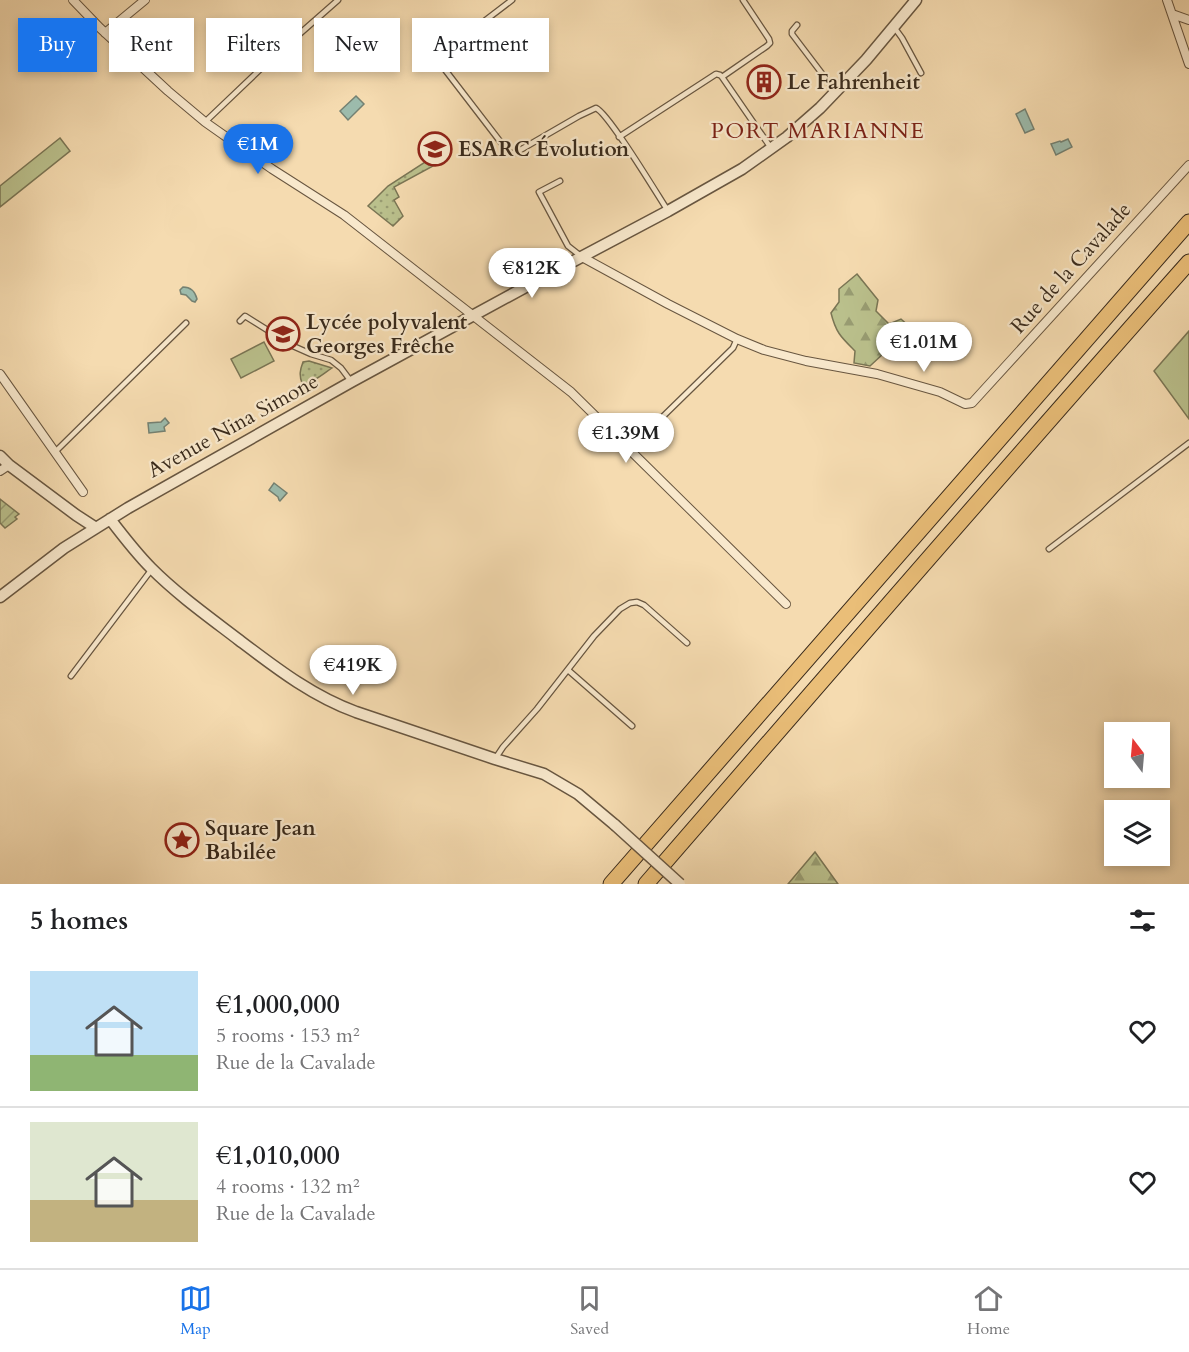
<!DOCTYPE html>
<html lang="en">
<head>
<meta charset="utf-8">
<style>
	:root { --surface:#fff; --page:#f2f2f2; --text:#202124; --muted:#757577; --line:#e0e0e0; --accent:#1a73e8 }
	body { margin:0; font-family:Cardo,serif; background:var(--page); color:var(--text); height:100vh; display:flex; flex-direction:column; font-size:22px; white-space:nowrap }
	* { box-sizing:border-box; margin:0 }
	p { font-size:20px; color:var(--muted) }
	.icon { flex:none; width:33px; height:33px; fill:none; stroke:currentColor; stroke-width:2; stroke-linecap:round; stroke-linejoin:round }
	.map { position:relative; height:884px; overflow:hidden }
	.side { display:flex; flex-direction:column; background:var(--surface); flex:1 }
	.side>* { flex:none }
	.guide { position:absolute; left:18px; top:18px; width:600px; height:54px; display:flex; gap:12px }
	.needle { width:39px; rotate:344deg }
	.buttons { position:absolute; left:1104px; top:722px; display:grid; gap:12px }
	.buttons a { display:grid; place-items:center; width:66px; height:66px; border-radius:0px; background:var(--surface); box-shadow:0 3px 9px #0003; font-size:30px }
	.price { position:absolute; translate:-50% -51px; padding:0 14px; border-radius:21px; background:#fff; color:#222; font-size:20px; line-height:39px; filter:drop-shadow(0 2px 3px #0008) }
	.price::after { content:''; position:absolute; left:50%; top:36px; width:18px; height:14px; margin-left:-9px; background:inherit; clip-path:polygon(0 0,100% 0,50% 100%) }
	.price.selected { background:var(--accent); color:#fff }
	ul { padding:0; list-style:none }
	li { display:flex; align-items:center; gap:18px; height:150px; padding:0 30px }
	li+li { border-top:2px solid var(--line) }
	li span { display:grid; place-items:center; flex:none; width:168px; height:120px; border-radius:0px; color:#555 }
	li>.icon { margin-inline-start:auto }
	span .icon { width:72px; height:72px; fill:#fffc; stroke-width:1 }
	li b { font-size:26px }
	h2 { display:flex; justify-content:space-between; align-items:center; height:72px; padding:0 30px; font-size:26px }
	.pill { padding:0 21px; border-radius:0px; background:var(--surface); box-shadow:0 3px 9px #0003; font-size:21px; line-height:54px }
	.pill.selected { background:var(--accent); color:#fff }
	.dock { display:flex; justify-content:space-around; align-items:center; height:84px; border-top:2px solid var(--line); background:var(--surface); font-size:16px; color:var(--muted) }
	.dock a { display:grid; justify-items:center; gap:3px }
	.dock .selected { color:var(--accent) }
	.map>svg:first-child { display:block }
	.grass { fill:url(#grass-dots); stroke:#7a7554; stroke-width:1.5 }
	.forest { fill:url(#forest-firs); stroke:#7a7554; stroke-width:1.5 }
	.park { fill:#bac08c; stroke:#7a7554; stroke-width:1.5 }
	.garden { fill:url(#garden-furrows); stroke:#7a7554; stroke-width:1.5 }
	.water { fill:#9cbbac; stroke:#748172; stroke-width:1.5 }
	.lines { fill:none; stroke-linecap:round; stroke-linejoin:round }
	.service-casing { stroke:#685640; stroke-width:7 }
	.minor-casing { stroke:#685640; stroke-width:10 }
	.tertiary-casing { stroke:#685640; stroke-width:13 }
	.motorway-casing { stroke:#392a1b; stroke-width:17 }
	.service { stroke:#f8e8cc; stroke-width:4.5 }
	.minor { stroke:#f8e8cc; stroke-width:8 }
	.tertiary { stroke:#f8e8cc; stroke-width:10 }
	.motorway { stroke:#eabe78; stroke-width:15 }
	.tertiary-bridge-casing { stroke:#685640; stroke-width:13; stroke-linecap:butt }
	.tertiary-bridge { stroke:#f8e8cc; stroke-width:10 }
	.labels { text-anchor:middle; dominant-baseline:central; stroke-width:4.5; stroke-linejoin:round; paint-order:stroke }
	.poi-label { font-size:21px; font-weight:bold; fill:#392a1b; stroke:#f8e8cc; text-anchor:start }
	.street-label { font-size:21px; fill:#392a1b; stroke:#f8e8cc }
	.neighbourhood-label { font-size:22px; letter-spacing:1.5px; fill:#7a1f14; stroke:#f8e8cc }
</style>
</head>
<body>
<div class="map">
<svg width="1189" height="884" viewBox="0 0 1189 884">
	<defs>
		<pattern id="grass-dots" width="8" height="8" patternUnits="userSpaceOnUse" patternTransform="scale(1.5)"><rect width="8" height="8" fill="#bac08c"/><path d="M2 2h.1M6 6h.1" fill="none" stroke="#989c72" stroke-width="1.8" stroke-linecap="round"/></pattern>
		<pattern id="forest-firs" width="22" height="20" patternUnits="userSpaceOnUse" patternTransform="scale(1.5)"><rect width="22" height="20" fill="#bac08c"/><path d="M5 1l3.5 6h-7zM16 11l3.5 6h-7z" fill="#989c72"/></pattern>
		<pattern id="garden-furrows" width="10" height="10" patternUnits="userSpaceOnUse" patternTransform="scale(1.5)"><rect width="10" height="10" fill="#bac08c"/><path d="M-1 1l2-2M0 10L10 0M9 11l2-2" fill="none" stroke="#989c72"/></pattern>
	</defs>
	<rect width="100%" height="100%" fill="#f5dbb0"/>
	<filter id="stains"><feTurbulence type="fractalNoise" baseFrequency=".00333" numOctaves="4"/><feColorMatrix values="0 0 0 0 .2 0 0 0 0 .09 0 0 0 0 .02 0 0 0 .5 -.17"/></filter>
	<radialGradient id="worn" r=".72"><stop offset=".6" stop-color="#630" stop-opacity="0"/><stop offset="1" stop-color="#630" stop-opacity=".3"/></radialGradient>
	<path class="grass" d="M 442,151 L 446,159 L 394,187 L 399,197 L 394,200 L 403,216 L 393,226 L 368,206 L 388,186 Z
		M 309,361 L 332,368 C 323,374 312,384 302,383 C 299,375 300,370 303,362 Z"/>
	<path class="forest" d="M 857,274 L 878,300 L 876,311 L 889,324 L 901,319 L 911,328 L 870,366 L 854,363 L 855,351 C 841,337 836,333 831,313 L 839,302 L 839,289 Z
		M 815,852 L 838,884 L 788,884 Z"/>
	<path class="park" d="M 60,138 L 70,151 L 0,207 L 0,186 Z
		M 1189,331 L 1189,419 L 1154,371 Z
		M 264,342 L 274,361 L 241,378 L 231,359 Z"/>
	<path class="garden" d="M 0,499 L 19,514 L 15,517 L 17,519 L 5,528 L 0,523 Z"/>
	<path class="water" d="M 356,96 L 364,104 L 348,120 L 340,111 Z
		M 1025,109 L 1034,129 L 1025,133 L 1016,114 Z
		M 1068,139 L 1072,147 L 1056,155 L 1051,144 L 1060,141 L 1061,142 Z
		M 183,287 C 190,287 195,291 197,299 L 195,302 L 192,301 L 186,295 L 181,294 L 180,290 Z
		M 165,418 L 169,423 L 164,427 L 165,431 L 149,433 L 148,423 L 161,422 Z
		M 274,483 L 287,493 L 280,501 L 279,500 L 278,497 L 269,490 Z"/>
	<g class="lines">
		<g class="service-casing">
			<path id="service" d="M 512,0 L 436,58 L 509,153 L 515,153 L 579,116 L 596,108 C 609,114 657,194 668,211
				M 797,25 L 792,31 L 792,34 L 836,92
				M 894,27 L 902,38 L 921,73
				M 722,77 L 767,46 L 770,43 L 769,39 L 743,0
				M 205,122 L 271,59 L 338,0
				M 619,137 L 716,74 L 720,75 L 722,77 L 771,148
				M 560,181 L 539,192 L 568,246 L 582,257
				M 240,321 L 245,316 L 293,346 L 311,354 L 331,360 L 341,368 L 350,380
				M 628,448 L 645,434 L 733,348 L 737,339
				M 55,452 L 186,323
				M 1049,549 L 1189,443
				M 568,670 L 632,726
				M 71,676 L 152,569
				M 495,759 L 503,747 L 537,709 L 594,636 L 620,609 L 630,603 L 637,602 L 644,605 L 687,643"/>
		</g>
		<g class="minor-casing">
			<path id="minor" d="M 73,0 L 100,28 L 168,91 L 205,122 L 272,169 L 344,215 L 571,392 L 786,604
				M 1167,0 L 1189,64
				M 1172,14 L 1189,20
				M 105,33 L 145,0
				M 582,257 L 668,304 L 737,339 L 764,350 L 806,361 L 877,374 L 940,392 L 965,404 L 972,403 L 1189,165
				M 0,374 L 83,492
				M 0,471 L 9,465"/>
		</g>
		<g class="tertiary-casing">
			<path id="tertiary" d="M 0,456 L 9,465 L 76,515 L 96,528
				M 110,519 C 123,536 136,553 151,568 C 178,595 209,617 239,640 C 276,668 312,696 356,712 L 495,759 L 544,774 L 578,794 L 615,825
				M 0,597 L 64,548 L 128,508 L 351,382 L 553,272 L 668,211 L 742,169 L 787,137 L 820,108 L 866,60 L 916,0"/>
		</g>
		<g class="motorway-casing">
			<path id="motorway" d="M 611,884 L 1189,222
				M 646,884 C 826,676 1006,468 1189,262"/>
		</g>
		<use href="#service" class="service"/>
		<use href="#minor" class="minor"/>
		<use href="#tertiary" class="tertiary"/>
		<use href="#motorway" class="motorway"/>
		<g class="tertiary-bridge-casing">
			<path id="tertiary-bridge" d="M 615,825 L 680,884"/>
		</g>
		<use href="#tertiary-bridge" class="tertiary-bridge"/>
	</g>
	<defs>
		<g id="building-ring" transform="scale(1.725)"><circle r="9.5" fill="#f8e8cc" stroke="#8f2418" stroke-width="1.5"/><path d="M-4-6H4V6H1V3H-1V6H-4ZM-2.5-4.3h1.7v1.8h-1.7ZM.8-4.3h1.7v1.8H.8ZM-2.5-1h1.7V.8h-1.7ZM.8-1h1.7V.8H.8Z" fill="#8f2418"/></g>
		<g id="university-ring" transform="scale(1.725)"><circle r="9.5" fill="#f8e8cc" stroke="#8f2418" stroke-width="1.5"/><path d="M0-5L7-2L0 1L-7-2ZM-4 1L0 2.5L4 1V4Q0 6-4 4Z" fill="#8f2418"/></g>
		<g id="school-ring" transform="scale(1.725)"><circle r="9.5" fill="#f8e8cc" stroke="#8f2418" stroke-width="1.5"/><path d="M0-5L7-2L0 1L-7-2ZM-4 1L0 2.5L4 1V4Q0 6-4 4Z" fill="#8f2418"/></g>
		<g id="sight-ring" transform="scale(1.725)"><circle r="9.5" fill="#f8e8cc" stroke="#8f2418" stroke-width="1.5"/><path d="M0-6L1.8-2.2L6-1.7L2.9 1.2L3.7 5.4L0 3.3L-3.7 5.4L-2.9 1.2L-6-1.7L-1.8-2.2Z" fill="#8f2418"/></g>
	</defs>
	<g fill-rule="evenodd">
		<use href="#building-ring" x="764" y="82"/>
		<use href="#university-ring" x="435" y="149"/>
		<use href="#school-ring" x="283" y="334"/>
		<use href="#sight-ring" x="182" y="840"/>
	</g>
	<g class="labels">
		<g class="poi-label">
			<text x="787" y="82">Le Fahrenheit</text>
			<text x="458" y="149">ESARC Évolution</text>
			<text x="306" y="322">Lycée polyvalent<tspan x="306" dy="24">Georges Frêche</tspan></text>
			<text x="205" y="828">Square Jean<tspan x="205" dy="24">Babilée</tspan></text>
		</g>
		<g class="street-label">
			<text transform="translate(1071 268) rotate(-48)">Rue de la Cavalade</text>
			<text transform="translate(233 426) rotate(-29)">Avenue Nina Simone</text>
		</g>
		<g class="neighbourhood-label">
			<text x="818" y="131">PORT MARIANNE</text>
		</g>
	</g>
	<rect width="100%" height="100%" filter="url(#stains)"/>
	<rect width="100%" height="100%" fill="url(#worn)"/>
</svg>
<div class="buttons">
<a><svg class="needle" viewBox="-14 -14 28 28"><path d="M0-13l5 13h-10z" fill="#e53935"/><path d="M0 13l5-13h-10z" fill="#757577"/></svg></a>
<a><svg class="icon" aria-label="layers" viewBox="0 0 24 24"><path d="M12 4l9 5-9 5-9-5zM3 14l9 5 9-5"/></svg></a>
</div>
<b class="price selected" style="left:258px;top:175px">€1M</b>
<b class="price" style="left:532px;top:299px">€812K</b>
<b class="price" style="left:924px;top:373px">€1.01M</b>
<b class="price" style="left:626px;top:464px">€1.39M</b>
<b class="price" style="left:353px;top:696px">€419K</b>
<div class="guide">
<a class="pill selected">Buy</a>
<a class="pill">Rent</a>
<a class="pill">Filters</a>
<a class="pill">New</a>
<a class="pill">Apartment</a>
</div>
</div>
<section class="side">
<h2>5 homes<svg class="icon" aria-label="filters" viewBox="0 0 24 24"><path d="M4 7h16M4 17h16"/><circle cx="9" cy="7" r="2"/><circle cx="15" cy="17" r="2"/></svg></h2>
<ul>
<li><span style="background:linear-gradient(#bfe0f5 70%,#8fb573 0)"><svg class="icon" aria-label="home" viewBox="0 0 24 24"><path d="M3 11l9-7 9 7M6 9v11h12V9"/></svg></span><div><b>€1,000,000</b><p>5 rooms · 153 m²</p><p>Rue de la Cavalade</p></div><svg class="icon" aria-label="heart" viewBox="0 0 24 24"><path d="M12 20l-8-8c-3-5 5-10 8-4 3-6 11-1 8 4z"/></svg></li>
<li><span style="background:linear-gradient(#dfe7d0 65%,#c2b280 0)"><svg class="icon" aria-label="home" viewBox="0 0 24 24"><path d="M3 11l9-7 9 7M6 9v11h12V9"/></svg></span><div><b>€1,010,000</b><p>4 rooms · 132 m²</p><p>Rue de la Cavalade</p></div><svg class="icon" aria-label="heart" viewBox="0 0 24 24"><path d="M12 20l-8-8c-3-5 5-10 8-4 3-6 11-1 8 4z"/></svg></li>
</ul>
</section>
<nav class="dock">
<a class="selected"><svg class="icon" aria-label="map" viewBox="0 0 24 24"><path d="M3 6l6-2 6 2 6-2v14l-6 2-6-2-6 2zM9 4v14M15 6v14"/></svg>Map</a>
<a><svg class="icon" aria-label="saved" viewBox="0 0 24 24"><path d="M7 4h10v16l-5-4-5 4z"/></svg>Saved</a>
<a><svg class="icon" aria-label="home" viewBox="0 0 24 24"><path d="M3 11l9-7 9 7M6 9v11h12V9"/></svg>Home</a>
</nav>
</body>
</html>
